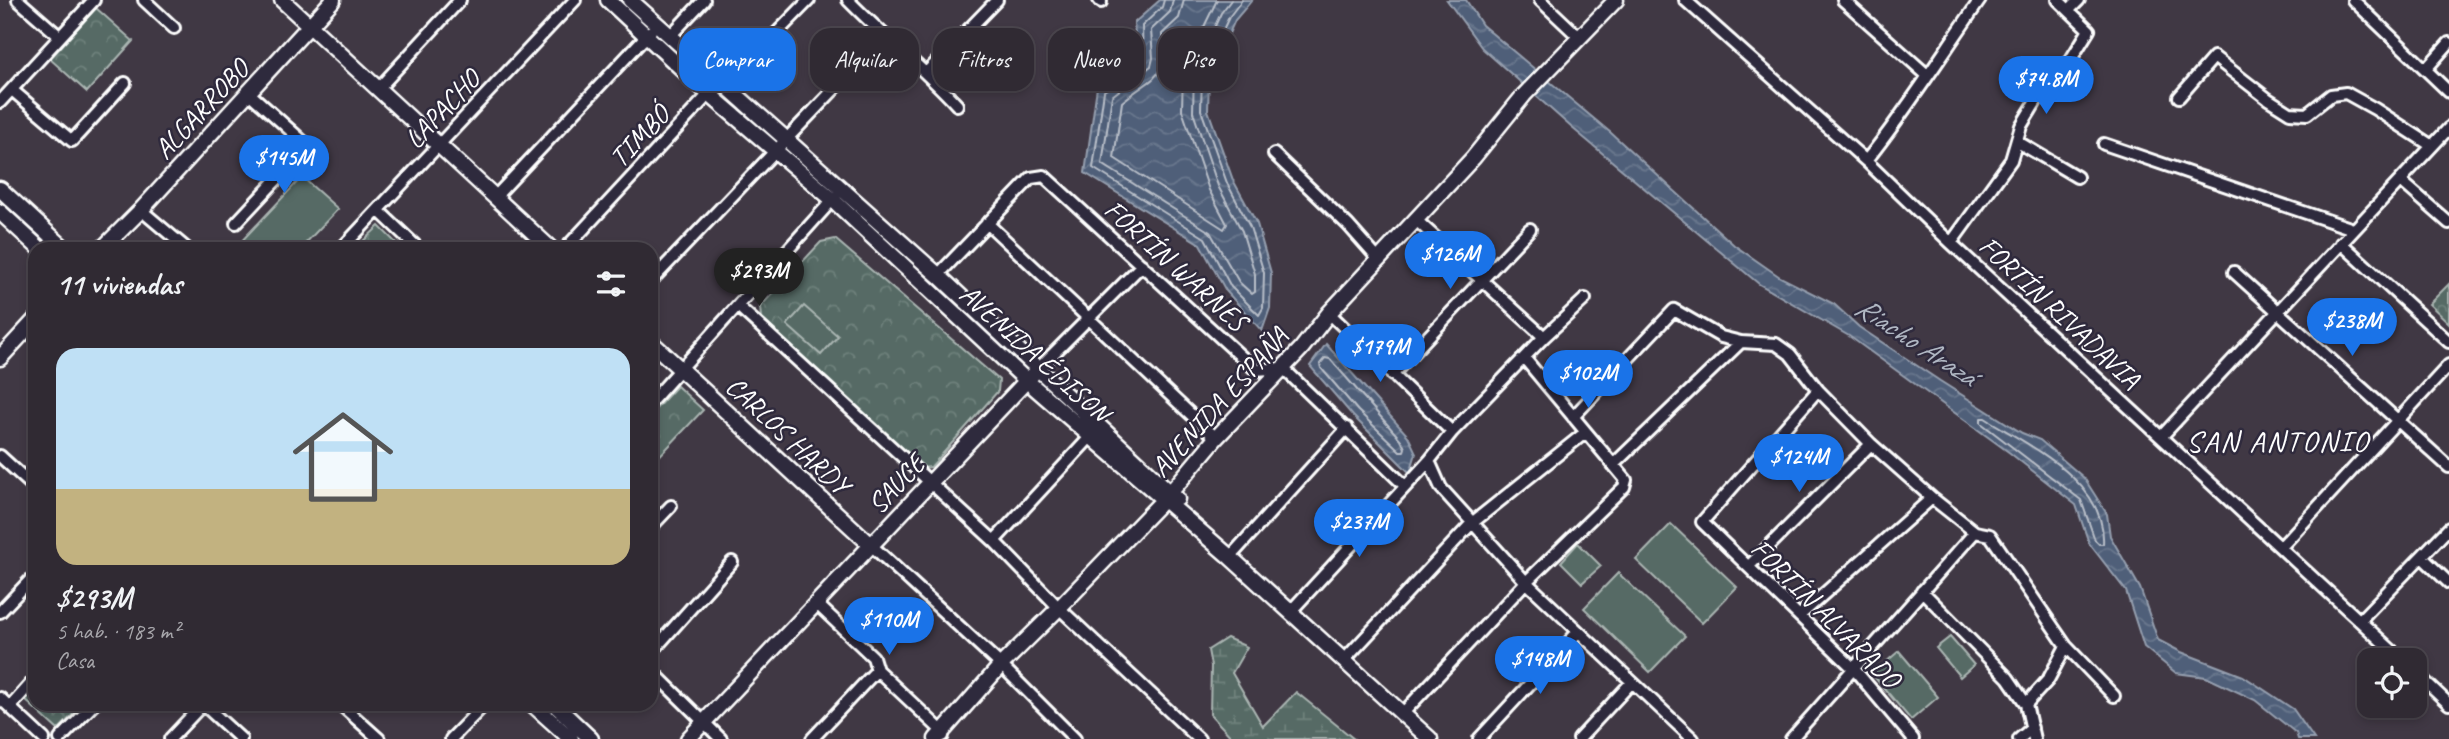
<!DOCTYPE html>
<html lang="es">
<head>
<meta charset="utf-8">
<style>
	:root { --surface:#302a33; --page:#38323b; --text:#f1f3f6; --muted:#a8a7ac; --line:#4b464e; --accent:#1a73e8 }
	body { margin:0; font-family:Caveat,sans-serif; background:var(--page); color:var(--text); height:100vh; display:flex; flex-direction:column; font-size:26px; white-space:nowrap }
	* { box-sizing:border-box; margin:0 }
	p { font-size:23px; color:var(--muted) }
	.icon { flex:none; width:38px; height:38px; fill:none; stroke:currentColor; stroke-width:2; stroke-linecap:round; stroke-linejoin:round }
	.map { position:relative; flex:1; overflow:hidden }
	.sheet { position:absolute; left:28px; top:242px; width:630px; height:469px; display:flex; flex-direction:column; background:var(--surface); border-radius:21px; box-shadow:0 4px 10px #0003,0 0 0 2px var(--line) }
	.sheet>* { flex:none }
	.guide { position:absolute; left:679px; top:28px; width:665px; height:63px; display:flex; gap:14px }
	.controls { position:absolute; left:2357px; top:648px; display:grid; gap:14px }
	.controls a { display:grid; place-items:center; width:70px; height:70px; border-radius:14px; background:var(--surface); box-shadow:0 4px 10px #0003,0 0 0 2px var(--line); font-size:35px }
	.price { position:absolute; translate:-50% -60px; padding:0 16px; border-radius:24px; background:var(--accent); color:#fff; font-size:23px; line-height:46px; filter:drop-shadow(0 2px 4px #0008) }
	.price::after { content:''; position:absolute; left:50%; top:42px; width:21px; height:16px; margin-left:-10px; background:inherit; clip-path:polygon(0 0,100% 0,50% 100%) }
	.price.selected { background:#222; color:#fff }
	ul { padding:0; list-style:none }
	li { display:grid; align-content:center; gap:14px; height:371px; padding:0 28px }
	li span { display:grid; place-items:center; height:217px; border-radius:21px; color:#555 }
	li>.icon { margin-inline-start:auto }
	span .icon { width:126px; height:126px; fill:#fffc; stroke-width:1 }
	li b { font-size:30px }
	h2 { display:flex; justify-content:space-between; align-items:center; height:84px; padding:0 28px; font-size:30px }
	.tag { padding:0 24px; border-radius:21px; background:var(--surface); box-shadow:0 4px 10px #0003,0 0 0 2px var(--line); font-size:24px; line-height:63px }
	.tag.selected { background:var(--accent); color:#fff }
	.map>svg:first-child { display:block }
	.grass { fill:url(#grass-tufts); stroke:#aab5b2; stroke-width:2 }
	.wetland { fill:url(#wetland-marsh); stroke:#aab5b2; stroke-width:2 }
	.park { fill:url(#park-crowns); stroke:#aab5b2; stroke-width:2 }
	.pitch { fill:#566b65; stroke:#aab5b2; stroke-width:2 }
	.water { fill:url(#water-waves); stroke:#959faf; stroke-width:2 }
	.lines { fill:none; stroke-linecap:round; stroke-linejoin:round }
	.shore { stroke:#b9bfc9; stroke-width:2 }
	.street-casing { stroke:#fff; stroke-width:16 }
	.secondary-casing { stroke:#fff; stroke-width:19 }
	.street { stroke:#2f2a3d; stroke-width:10 }
	.secondary { stroke:#2f2a3d; stroke-width:14 }
	.labels { text-anchor:middle; dominant-baseline:central; stroke-width:5; stroke-linejoin:round; paint-order:stroke }
	.street-label { font-size:28px; fill:#fff; stroke:#2f2a3d }
	.water-label { font-size:30px; font-style:italic; fill:#b0b7c3; stroke:#2f2a3d }
	.neighbourhood-label { font-size:30px; letter-spacing:2px; fill:#fff; stroke:#2f2a3d }
</style>
</head>
<body>
<div class="map">
<svg width="2449" height="739" viewBox="0 0 2449 739">
	<defs>
		<pattern id="grass-tufts" width="24" height="20" patternUnits="userSpaceOnUse" patternTransform="scale(1.75)"><rect width="24" height="20" fill="#566b65"/><path d="M3 7l-1-3M5 7V3M7 7l1-3M15 17l-1-3M17 17v-4M19 17l1-3" fill="none" stroke="#6f817c"/></pattern>
		<pattern id="wetland-marsh" width="20" height="14" patternUnits="userSpaceOnUse" patternTransform="scale(1.75)"><rect width="20" height="14" fill="#566b65"/><path d="M1 5h8M5 5V1M11 12h8M15 12V8" fill="none" stroke="#6f817c"/></pattern>
		<pattern id="park-crowns" width="20" height="18" patternUnits="userSpaceOnUse" patternTransform="scale(1.75)"><rect width="20" height="18" fill="#566b65"/><path d="M2 6a3 3 0 1 1 6 0M12 15a3 3 0 1 1 6 0" fill="none" stroke="#6f817c"/></pattern>
		<pattern id="water-waves" width="16" height="10" patternUnits="userSpaceOnUse" patternTransform="scale(1.75)"><rect width="16" height="10" fill="#4f5f79"/><path d="M0 5q4-4 8 0t8 0" fill="none" stroke="#69778d"/></pattern>
	</defs>
	<rect width="100%" height="100%" fill="#403844"/>
	<filter id="ink" filterUnits="userSpaceOnUse"><feTurbulence type="fractalNoise" baseFrequency=".0143" numOctaves="2"/><feDisplacementMap in="SourceGraphic" scale="14" xChannelSelector="R" yChannelSelector="G"/><feConvolveMatrix kernelMatrix="1 2 1 2 8 2 1 2 1" color-interpolation-filters="sRGB"/></filter>
	<g filter="url(#ink)">
		<path class="grass" d="M 379,226 L 401,248 L 366,248 L 361,243 Z"/>
		<path class="wetland" d="M 1227,638 L 1247,647 L 1232,673 L 1263,726 L 1296,692 L 1354,739 L 1233,739 L 1210,714 L 1211,666 L 1208,650 Z"/>
		<path class="park" d="M 96,8 L 133,41 L 87,92 L 50,59 Z
			M 835,239 L 999,380 L 998,391 L 931,467 L 922,468 L 761,318 L 760,307 L 821,242 Z
			M 2449,284 L 2449,323 L 2429,304 Z
			M 677,386 L 703,410 L 651,465 L 651,414 Z
			M 35,687 L 35,704 L 83,704 L 58,730 L 24,699 Z"/>
		<path class="pitch" d="M 302,177 L 338,209 L 301,248 L 235,248 Z
			M 804,306 L 838,336 L 821,355 L 787,325 Z
			M 1671,524 L 1737,587 L 1702,623 L 1636,560 Z
			M 1578,543 L 1601,566 L 1582,583 L 1561,562 Z
			M 1618,573 L 1685,636 L 1650,672 L 1584,608 Z
			M 1950,637 L 1974,665 L 1960,677 L 1936,648 Z
			M 1899,651 L 1938,697 L 1911,720 L 1872,674 Z"/>
		<path class="water" d="M 1160,0 L 1252,0 L 1235,20 L 1209,78 L 1208,110 L 1233,180 L 1257,224 L 1271,273 L 1270,308 L 1262,331 L 1226,291 L 1200,244 L 1085,173 L 1097,87 L 1137,58 L 1134,23 Z
			M 1447,0 L 1466,0 L 1482,25 L 1611,133 L 1734,245 L 1780,277 L 1834,304 L 1859,327 L 1940,381 L 2022,433 L 2040,440 L 2084,478 L 2107,514 L 2110,536 L 2140,588 L 2158,640 L 2181,652 L 2243,676 L 2293,709 L 2314,739 L 2298,739 L 2296,733 L 2255,700 L 2206,677 L 2176,673 L 2144,647 L 2126,591 L 2089,543 L 2076,505 L 2010,453 L 1849,336 L 1759,284 L 1571,127 L 1482,48 Z
			M 1326,344 L 1408,436 L 1416,453 L 1410,473 L 1353,416 L 1310,366 Z"/>
		<g class="lines">
			<path class="shore" d="M 1164,0 L 1162,7 L 1142,26 L 1143,63 L 1104,91 L 1093,168 L 1205,238 L 1231,287 L 1259,315 L 1263,308 L 1264,273 L 1250,227 L 1227,183 L 1201,110 L 1202,75 L 1229,17 L 1242,0
				M 1173,0 L 1170,12 L 1151,30 L 1153,58 L 1151,66 L 1112,96 L 1102,164 L 1210,232 L 1239,282 L 1252,294 L 1255,292 L 1255,274 L 1242,231 L 1218,186 L 1193,112 L 1194,71 L 1221,13 L 1231,0
				M 1184,0 L 1179,18 L 1162,34 C 1164,85 1156,73 1122,102 L 1114,158 L 1224,229 L 1227,224 L 1209,190 L 1182,110 L 1183,70 L 1217,0
				M 1325,358 L 1330,359 L 1401,440 L 1405,448 L 1404,451 L 1400,451 L 1358,411 L 1321,368 L 1320,364 Z
				M 1981,418 L 1985,418 C 2029,446 2107,481 2103,544 L 2099,544 L 2095,540 L 2081,500 L 1981,423 Z"/>
			<g class="street-casing">
				<path id="street" d="M 18,0 L 59,36
					M 144,0 L 174,28
					M 848,0 C 883,36 923,68 957,105
					M 1099,0 L 1101,2
					M 1540,0 L 1579,37
					M 1685,0 L 1866,161 L 1951,243 L 2402,660
					M 1843,0 L 1927,75
					M 2353,0 L 2449,92
					M 2069,10 L 2079,0
					M 670,36 L 704,0
					M 2426,69 L 2449,43
					M 927,72 L 997,0
					M 378,89 L 460,0
					M 12,90 L 72,141 L 125,83
					M 2179,97 L 2214,57 L 2268,99 L 2290,113 L 2307,114 L 2331,95 L 2346,93 L 2375,109 L 2432,146
					M 0,102 L 94,0
					M 2018,142 L 2077,177
					M 2104,144 L 2353,229
					M 1274,154 L 1348,225 L 1379,260
					M 1866,161 C 1907,110 1942,54 1980,0
					M 2401,181 L 2449,223
					M 495,197 L 651,31
					M 141,210 L 186,248
					M 378,210 L 418,248
					M 1415,219 L 1544,337
					M 236,223 L 308,146 L 249,93
					M 987,223 L 1216,438
					M 1951,243 L 2011,160 L 2021,126 L 2044,88 L 2057,82 L 2089,30 L 2058,0
					M 2341,243 L 2449,342
					M 342,248 L 575,0
					M 566,248 L 709,94 L 725,86 L 809,0
					M 2234,272 L 2449,467
					M 938,275 L 1031,178 L 1044,176 L 1256,370 L 1283,368 L 1404,485
					M 651,281 L 884,37
					M 739,307 L 994,541 L 1059,608 L 1199,739
					M 1329,313 L 1452,432
					M 1038,369 L 1142,265
					M 1392,375 L 1530,229
					M 1818,390 L 1702,522 L 1854,669 L 1913,739
					M 651,402 L 836,196
					M 1573,417 L 1674,310 L 1721,337 L 1741,342 L 1776,344 L 1790,354 L 1818,390 L 1871,444 L 1932,498 L 1975,532 L 1990,535 L 2066,646 L 2114,696
					M 2161,437 L 2449,128
					M 0,456 L 35,488
					M 1429,461 L 1441,488 L 1526,582 L 1693,739
					M 1613,465 L 1741,342
					M 651,527 L 671,506
					M 994,541 L 1094,433
					M 871,545 L 1001,665 L 1075,739
					M 2281,547 L 2449,365
					M 1230,557 L 1347,428
					M 2422,557 L 2449,583
					M 1749,566 L 1871,444
					M 1922,591 L 2008,678 L 2026,704 L 2034,739
					M 816,603 L 873,657 L 877,670 L 943,732 L 943,736
					M 0,612 L 35,575
					M 1290,612 L 1429,461 L 1452,432 L 1544,337 L 1585,299
					M 1799,616 L 1932,498
					M 2360,620 L 2449,528
					M 651,653 L 732,562
					M 1349,655 L 1472,523 L 1586,432
					M 651,670 L 721,739
					M 2415,672 L 2449,704
					M 0,698 L 44,739
					M 203,704 L 241,739
					M 340,704 L 379,739
					M 2026,704 L 2048,680 L 2066,646
					M 10,707 L 35,679
					M 1403,713 L 1526,582 L 1624,487 L 1626,480 L 1525,359
					M 60,739 L 94,704
					M 170,739 L 203,704
					M 451,739 L 485,704
					M 812,739 L 877,670
					M 1479,739 L 1578,632
					M 1579,739 L 1632,682
					M 1791,739 L 1975,532
					M 2019,739 L 2032,728"/>
			</g>
			<g class="secondary-casing">
				<path id="secondary" d="M 282,0 L 550,248
					M 608,0 L 709,94 L 833,200 L 1027,381 L 1230,557 L 1430,739
					M 630,0 L 938,275 L 1177,499
					M 0,189 L 64,248
					M 0,212 L 39,248
					M 103,248 L 141,210 L 333,0
					M 651,342 L 871,545
					M 0,358 L 35,320
					M 532,704 L 571,739
					M 554,704 L 591,739
					M 688,739 L 1032,375
					M 936,739 L 1001,665 L 1059,608 L 1170,493 L 1216,438 L 1301,349 L 1329,313 L 1473,158 L 1524,95 L 1616,0"/>
			</g>
			<use href="#street" class="street"/>
			<use href="#secondary" class="secondary"/>
		</g>
	</g>
	<g class="labels">
		<g class="street-label">
			<text transform="translate(201 109) rotate(-47)">ALGARROBO</text>
			<text transform="translate(442 109) rotate(-47)">LAPACHO</text>
			<text transform="translate(639 136) rotate(-47)">TIMBÓ</text>
			<text transform="translate(1176 265) rotate(42)">FORTÍN WARNES</text>
			<text transform="translate(2060 312) rotate(43)">FORTÍN RIVADAVIA</text>
			<text transform="translate(1035 353) rotate(42)">AVENIDA ÉDISON</text>
			<text transform="translate(1219 402) rotate(-48)">AVENIDA ESPAÑA</text>
			<text transform="translate(788 435) rotate(43)">CARLOS HARDY</text>
			<text transform="translate(896 484) rotate(-47)">SAUCE</text>
			<text transform="translate(1826 613) rotate(45)">FORTÍN ALVARADO</text>
		</g>
		<g class="water-label">
			<text transform="translate(1916 341) rotate(33)">Riacho Arazá</text>
		</g>
		<g class="neighbourhood-label">
			<text x="2278" y="441">SAN ANTONIO</text>
		</g>
	</g>
</svg>
<div class="controls">
<a><svg class="icon" aria-label="locate" viewBox="0 0 24 24"><circle cx="12" cy="12" r="6"/><path d="M12 2v4M12 18v4M2 12h4M18 12h4"/></svg></a>
</div>
<b class="price" style="left:2046px;top:116px">$74.8M</b>
<b class="price" style="left:284px;top:195px">$145M</b>
<b class="price" style="left:1450px;top:291px">$126M</b>
<b class="price selected" style="left:759px;top:308px">$293M</b>
<b class="price" style="left:2352px;top:358px">$238M</b>
<b class="price" style="left:1380px;top:384px">$179M</b>
<b class="price" style="left:1588px;top:410px">$102M</b>
<b class="price" style="left:1799px;top:494px">$124M</b>
<b class="price" style="left:1359px;top:559px">$237M</b>
<b class="price" style="left:889px;top:657px">$110M</b>
<b class="price" style="left:1540px;top:696px">$148M</b>
<div class="guide">
<a class="tag selected">Comprar</a>
<a class="tag">Alquilar</a>
<a class="tag">Filtros</a>
<a class="tag">Nuevo</a>
<a class="tag">Piso</a>
</div>
<section class="sheet">
<h2>11 viviendas<svg class="icon" aria-label="filters" viewBox="0 0 24 24"><path d="M4 7h16M4 17h16"/><circle cx="9" cy="7" r="2"/><circle cx="15" cy="17" r="2"/></svg></h2>
<ul>
<li><span style="background:linear-gradient(#bfe0f5 65%,#c2b280 0)"><svg class="icon" aria-label="home" viewBox="0 0 24 24"><path d="M3 11l9-7 9 7M6 9v11h12V9"/></svg></span><div><b>$293M</b><p>5 hab. · 183 m²</p><p>Casa</p></div></li>
</ul>
</section>
</div>
</body>
</html>
